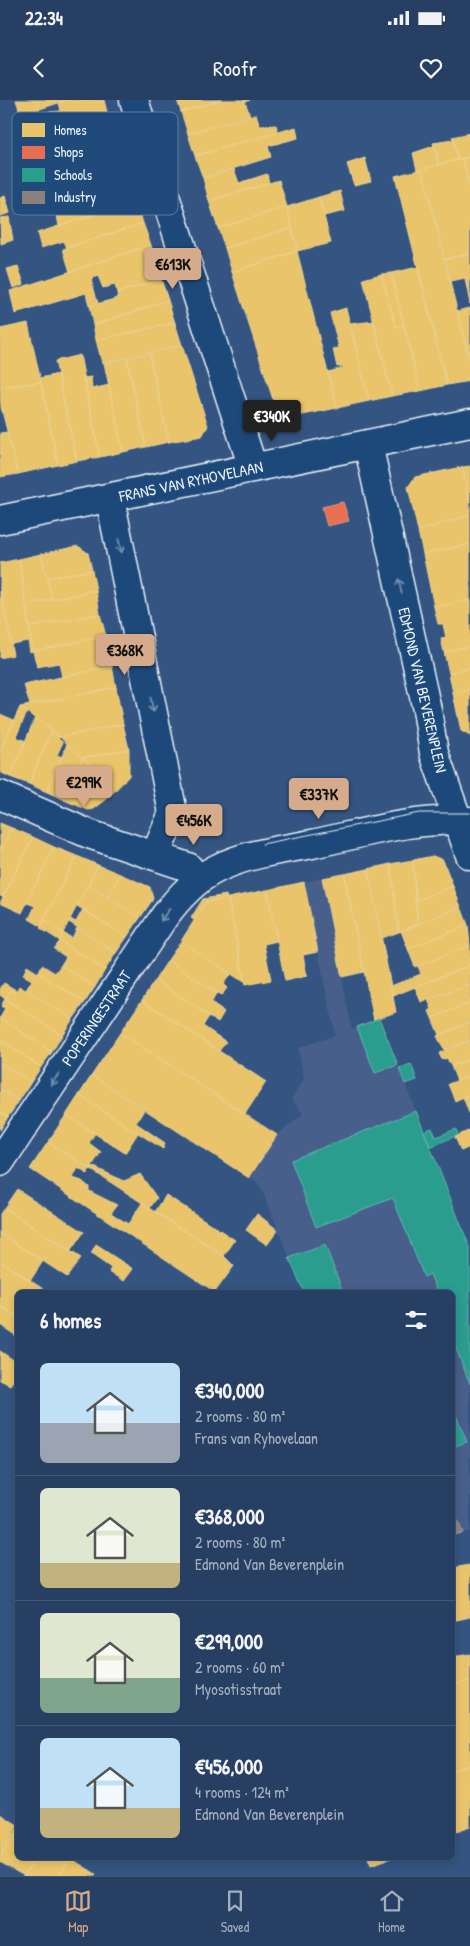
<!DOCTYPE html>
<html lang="en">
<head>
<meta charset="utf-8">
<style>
	:root { --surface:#273f62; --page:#2f4668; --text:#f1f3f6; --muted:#a4afbe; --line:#435877; --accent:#d6ab8b }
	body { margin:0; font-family:"Patrick Hand",sans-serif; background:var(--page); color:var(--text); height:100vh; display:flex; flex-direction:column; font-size:19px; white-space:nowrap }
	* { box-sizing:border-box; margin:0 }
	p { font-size:16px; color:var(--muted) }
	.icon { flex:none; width:28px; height:28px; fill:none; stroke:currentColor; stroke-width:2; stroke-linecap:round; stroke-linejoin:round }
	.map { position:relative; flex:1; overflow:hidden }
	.panel { position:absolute; left:15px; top:1190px; width:440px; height:570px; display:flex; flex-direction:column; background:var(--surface); border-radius:8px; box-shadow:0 2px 8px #0003,0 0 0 1px var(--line) }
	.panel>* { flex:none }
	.price { position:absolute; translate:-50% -42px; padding:0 11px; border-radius:5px; background:var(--accent); color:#111; font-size:16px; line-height:32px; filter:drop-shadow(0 1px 2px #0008) }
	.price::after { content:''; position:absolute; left:50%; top:30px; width:15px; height:11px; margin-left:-8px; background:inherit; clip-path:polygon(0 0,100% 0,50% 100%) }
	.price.on { background:#222; color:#fff }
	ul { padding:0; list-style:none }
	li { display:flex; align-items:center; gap:15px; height:125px; padding:0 25px }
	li+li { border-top:1px solid var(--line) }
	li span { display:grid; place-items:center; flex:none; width:140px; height:100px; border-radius:8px; color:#555 }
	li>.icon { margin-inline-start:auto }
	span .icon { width:60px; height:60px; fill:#fffc; stroke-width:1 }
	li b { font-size:21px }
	h2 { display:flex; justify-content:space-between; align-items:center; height:60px; padding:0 25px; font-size:21px }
	.status { display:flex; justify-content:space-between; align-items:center; height:35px; padding:0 25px; background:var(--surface); direction:ltr }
	.status svg { height:14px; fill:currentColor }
	header { display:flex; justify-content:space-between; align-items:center; height:65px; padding:0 25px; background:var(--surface); font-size:22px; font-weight:600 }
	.menu { display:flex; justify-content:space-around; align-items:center; height:70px; border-top:1px solid var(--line); background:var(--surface); font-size:14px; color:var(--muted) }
	.menu a { display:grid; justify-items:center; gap:2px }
	.menu .on { color:var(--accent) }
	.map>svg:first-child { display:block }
	.built { fill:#465f8a }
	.homes { fill:#e9c46a; stroke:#e9d295 }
	.shops { fill:#e76f51; stroke:#e79683 }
	.schools { fill:#2a9d8f; stroke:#63b6ae }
	.industry { fill:#8a817c; stroke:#a6a3a1 }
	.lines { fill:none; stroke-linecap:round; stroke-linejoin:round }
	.minor-casing { stroke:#e8f1f8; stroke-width:31 }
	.minor { stroke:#1f4a7a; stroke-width:28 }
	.tram { stroke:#e8f1f8; stroke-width:1 }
	.oneway { stroke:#6f8dac }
	.labels { text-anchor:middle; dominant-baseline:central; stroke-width:5; stroke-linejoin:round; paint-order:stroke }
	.street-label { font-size:16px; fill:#e8f1f8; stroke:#1f4a7a }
	.key { fill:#1f4a7a; stroke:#5b7ca0; stroke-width:1 }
	.key-label { font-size:14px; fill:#e8f1f8 }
</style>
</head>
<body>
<div class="status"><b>22:34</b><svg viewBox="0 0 49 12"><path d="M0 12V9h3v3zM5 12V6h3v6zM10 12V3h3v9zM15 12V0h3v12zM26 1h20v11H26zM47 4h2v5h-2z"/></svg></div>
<header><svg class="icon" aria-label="back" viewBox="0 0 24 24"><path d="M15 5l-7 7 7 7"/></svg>Roofr<svg class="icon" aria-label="heart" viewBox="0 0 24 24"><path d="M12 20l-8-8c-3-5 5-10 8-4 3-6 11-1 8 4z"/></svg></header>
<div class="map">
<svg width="470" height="1776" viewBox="0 0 470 1776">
	<rect width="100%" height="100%" fill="#345482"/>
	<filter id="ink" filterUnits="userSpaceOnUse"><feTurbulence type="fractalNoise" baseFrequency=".02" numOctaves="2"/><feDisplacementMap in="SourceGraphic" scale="10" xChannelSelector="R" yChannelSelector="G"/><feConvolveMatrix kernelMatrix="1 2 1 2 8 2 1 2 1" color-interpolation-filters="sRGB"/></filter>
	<g filter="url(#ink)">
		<path class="built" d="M 322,778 L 352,929 L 379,918 L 470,1148 L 470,1432 L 463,1433 L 453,1405 L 452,1192 L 304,1192 L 259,1084 L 249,1078 L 277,1035 L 303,1014 L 291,999 L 304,979 L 298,948 L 335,935 L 304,782 Z"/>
		<path class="homes" d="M 16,0 L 68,0 L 21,15 Z
			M 68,0 L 104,0 L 107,12 L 21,40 L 16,26 L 48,12 L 61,11 L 59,3 Z
			M 177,0 L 221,0 L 181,12 Z
			M 221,0 L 250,0 L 245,2 L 250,15 L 188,34 L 181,12 Z
			M 107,12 L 115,34 L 35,60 L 28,38 Z
			M 256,14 L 260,26 L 276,25 L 278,32 L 195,56 L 188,34 Z
			M 296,27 L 298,38 L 268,46 L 271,57 L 203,78 L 195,56 Z
			M 470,33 L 470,57 L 458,60 L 452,37 Z
			M 453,40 L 458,60 L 439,65 L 433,43 Z
			M 434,46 L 439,65 L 417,70 L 413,53 Z
			M 470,57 L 470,92 L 463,58 Z
			M 365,58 L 371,81 L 354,85 L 347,64 Z
			M 463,58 L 470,92 L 470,153 L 445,159 L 422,69 Z
			M 234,69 L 239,83 L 267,74 L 269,83 L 209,101 L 203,78 Z
			M 422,69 L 470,262 L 470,281 L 447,285 L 395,76 Z
			M 128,76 L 136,101 L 59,126 L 54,100 Z
			M 279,80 L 287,107 L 218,128 L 209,101 Z
			M 340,91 L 345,111 L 324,116 L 319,97 Z
			M 5,96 L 10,113 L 0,116 L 0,98 Z
			M 319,97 L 331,143 L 297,151 L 287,107 Z
			M 136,101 L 143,123 L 67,148 L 64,141 L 41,148 L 37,133 Z
			M 287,107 L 292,128 L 225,148 L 218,128 Z
			M 9,117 L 13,140 L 1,144 L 0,118 Z
			M 143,123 L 151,145 L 70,172 L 63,149 Z
			M 292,128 L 297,151 L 232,172 L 225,148 Z
			M 151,145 L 161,179 L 117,193 L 115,185 L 103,188 L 98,176 L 91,179 L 98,203 L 89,206 L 86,193 L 15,214 L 10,191 Z
			M 297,151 L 337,308 L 288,318 L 277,312 L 232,172 Z
			M 470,153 L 470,204 L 465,179 L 450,182 L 445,159 Z
			M 18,166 L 24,184 L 13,188 L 7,169 Z
			M 418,167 L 447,285 L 420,291 L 391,173 Z
			M 391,173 L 404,225 L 396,227 L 381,174 Z
			M 381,174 L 396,227 L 404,225 L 420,291 L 392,296 L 363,179 Z
			M 161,179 L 168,200 L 93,225 L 89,206 L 118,198 L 117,193 Z
			M 168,200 L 175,223 L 96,240 L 93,225 Z
			M 346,208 L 369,301 L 337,308 L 328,272 L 343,268 L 343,266 L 337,267 L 333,249 L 339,248 L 330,213 Z
			M 470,208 L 470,262 L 457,211 Z
			M 374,221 L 392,296 L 369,301 L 350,224 Z
			M 28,223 L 41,282 L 0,287 L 0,229 Z
			M 175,223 L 182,245 L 102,263 L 96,240 Z
			M 182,245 L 208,326 L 202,336 L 169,342 L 149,253 Z
			M 149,253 L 169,342 L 146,347 L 127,258 Z
			M 80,255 L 100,357 L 77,361 L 55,261 Z
			M 127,258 L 146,347 L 123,352 L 104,263 Z
			M 58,274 L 77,361 L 58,365 L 40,278 Z
			M 91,277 L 92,289 L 109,285 L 123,352 L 100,357 L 83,278 Z
			M 41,282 L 58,365 L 18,374 L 1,307 L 0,287 Z
			M 7,332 L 18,374 L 0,377 L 0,333 Z
			M 470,366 L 470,403 L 462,367 Z
			M 462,367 L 470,403 L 470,415 L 418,431 L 408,387 L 415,377 Z
			M 470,415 L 470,444 L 423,454 L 418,431 Z
			M 470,444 L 470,500 L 434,507 L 423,454 Z
			M 78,446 L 88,453 L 92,470 L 47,478 L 41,454 Z
			M 41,454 L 52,500 L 26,505 L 19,459 Z
			M 19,459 L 33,551 L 30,552 L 28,541 L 11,544 L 0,487 L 0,463 Z
			M 92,470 L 96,490 L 52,500 L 47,478 Z
			M 0,487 L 13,555 L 0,558 Z
			M 96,490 L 100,514 L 29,527 L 26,505 Z
			M 470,500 L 470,546 L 444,552 L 441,539 L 446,538 L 443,524 L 438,524 L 434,507 Z
			M 100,514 L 106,536 L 33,551 L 29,527 Z
			M 106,536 L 112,566 L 62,577 L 59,563 L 37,567 L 33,551 Z
			M 470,546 L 470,568 L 449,573 L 444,552 Z
			M 112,566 L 116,587 L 30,605 L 24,585 Z
			M 470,568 L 470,590 L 453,593 L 449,573 Z
			M 116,587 L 123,624 L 60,637 L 20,607 Z
			M 470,590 L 470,636 L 461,631 L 453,593 Z
			M 20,607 L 27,612 L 16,637 L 26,641 L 10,677 L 0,672 L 0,651 Z
			M 0,614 L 14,620 L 0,651 Z
			M 35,618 L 52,630 L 29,684 L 10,677 Z
			M 123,624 L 129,649 L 82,658 L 60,637 Z
			M 52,630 L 60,637 L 58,639 L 63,642 L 57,655 L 62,657 L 47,692 L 29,684 Z
			M 67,644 L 82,658 L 65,700 L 47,692 Z
			M 129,649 L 129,676 L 107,699 L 89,670 L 91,664 L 82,658 Z
			M 82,658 L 91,664 L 89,670 L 107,699 L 94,709 L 88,710 L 64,700 Z
			M 0,723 L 12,728 L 0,752 Z
			M 12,728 L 33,737 L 3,797 L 0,796 L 0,752 Z
			M 33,737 L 54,747 L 22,813 L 0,803 Z
			M 54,747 L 77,756 L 41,826 L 29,819 L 35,806 L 27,803 Z
			M 77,756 L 98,765 L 63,833 L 44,820 Z
			M 433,756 L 443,760 L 453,786 L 415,801 L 413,760 Z
			M 413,760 L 418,824 L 399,832 L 390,764 Z
			M 390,764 L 399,832 L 382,838 L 368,769 Z
			M 98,765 L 120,774 L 108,797 L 88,785 Z
			M 368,769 L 396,912 L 374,920 L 344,774 Z
			M 120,774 L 150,787 L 153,799 L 140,818 L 108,797 Z
			M 344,774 L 364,872 L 342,877 L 322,778 Z
			M 304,782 L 318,852 L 303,855 L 307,876 L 285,881 L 267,790 Z
			M 88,785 L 140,818 L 127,837 L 77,806 Z
			M 453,786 L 461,807 L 418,824 L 415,801 Z
			M 267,790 L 277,841 L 264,844 L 271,880 L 245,885 L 228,798 Z
			M 226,795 L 227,798 L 206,802 L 194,820 L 191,818 L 203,799 Z
			M 228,798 L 245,883 L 181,841 L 206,802 Z
			M 461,807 L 468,825 L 408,849 L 401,831 Z
			M 83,809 L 127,837 L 116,853 L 69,822 L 70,819 L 76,822 Z
			M 44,820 L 63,833 L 60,841 L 40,828 Z
			M 468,825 L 470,845 L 415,867 L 408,849 Z
			M 77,828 L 116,853 L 105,870 L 60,841 L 63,833 L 72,838 Z
			M 60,841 L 105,870 L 95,887 L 61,865 L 66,857 L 54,849 Z
			M 181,841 L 231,874 L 223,884 L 227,888 L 221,896 L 168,860 Z
			M 470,845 L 470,865 L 393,896 L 391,886 L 421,874 L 418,866 Z
			M 168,860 L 217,893 L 211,903 L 224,912 L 218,922 L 155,880 Z
			M 42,865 L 55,873 L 61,865 L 95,887 L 85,902 L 38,873 Z
			M 470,865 L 470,885 L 421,902 L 415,887 Z
			M 27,866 L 85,902 L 73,919 L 26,890 L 32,880 L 23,875 Z
			M 155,880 L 209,916 L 203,926 L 226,942 L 219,951 L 142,900 Z
			M 4,883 L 16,890 L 15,893 L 11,890 L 5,899 L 0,895 L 0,889 Z
			M 470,885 L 470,903 L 432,918 L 429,911 L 432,909 L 428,900 Z
			M 19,886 L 73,919 L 62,935 L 5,899 L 11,890 L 15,893 Z
			M 5,899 L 62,935 L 52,952 L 0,918 L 5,909 L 1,906 Z
			M 142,900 L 266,982 L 245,1014 L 120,933 Z
			M 470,903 L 470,922 L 439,935 L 432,918 Z
			M 0,918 L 52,952 L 41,967 L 0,940 Z
			M 470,922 L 470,940 L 444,950 L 437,936 Z
			M 120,933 L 277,1035 L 249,1078 L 92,975 Z
			M 0,940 L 41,967 L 31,982 L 0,963 Z
			M 470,940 L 470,959 L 451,966 L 447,958 L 442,960 L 439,953 Z
			M 470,959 L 470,976 L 457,981 L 451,966 Z
			M 0,963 L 31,982 L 19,1001 L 0,989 Z
			M 92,975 L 144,1010 L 136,1023 L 165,1043 L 163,1049 L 79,995 Z
			M 470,976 L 470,994 L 455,1001 L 448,984 Z
			M 0,989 L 19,1001 L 8,1017 L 0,1012 Z
			M 470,994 L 470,1013 L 469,1013 L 463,997 Z
			M 79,995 L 138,1033 L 125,1053 L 66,1015 Z
			M 0,1012 L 8,1017 L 0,1030 Z
			M 66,1015 L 95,1033 L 89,1043 L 101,1052 L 90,1069 L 48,1042 Z
			M 470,1030 L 470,1047 L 461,1051 L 455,1037 Z
			M 48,1042 L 90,1069 L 87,1074 L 78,1068 L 73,1078 L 82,1081 L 89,1087 L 89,1091 L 117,1105 L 111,1113 L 128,1124 L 142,1103 L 224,1156 L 234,1166 L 215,1192 L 30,1069 Z
			M 92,1066 L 124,1081 L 140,1074 L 157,1098 L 150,1108 L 90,1069 Z
			M 17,1089 L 84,1132 L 70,1152 L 4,1108 Z
			M 166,1095 L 235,1140 L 224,1156 L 155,1112 Z
			M 4,1108 L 81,1158 L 67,1177 L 0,1133 L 0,1114 Z
			M 257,1114 L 278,1130 L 267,1145 L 246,1130 Z
			M 0,1133 L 43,1161 L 30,1181 L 0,1161 Z
			M 96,1145 L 133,1169 L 124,1181 L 109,1172 L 111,1168 L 91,1154 Z
			M 0,1161 L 48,1192 L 18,1192 L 18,1217 L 0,1206 Z
			M 0,1206 L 18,1217 L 18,1237 L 0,1225 Z
			M 0,1251 L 18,1263 L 18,1274 L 10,1285 L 0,1280 Z
			M 470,1465 L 470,1517 L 452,1521 L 452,1468 Z
			M 470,1554 L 470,1581 L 452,1585 L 452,1557 Z
			M 470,1581 L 470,1665 L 452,1670 L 452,1585 Z
			M 470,1665 L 470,1726 L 452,1733 L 452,1670 Z
			M 0,1714 L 18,1725 L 0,1757 Z
			M 18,1728 L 18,1758 L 35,1758 L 24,1776 L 0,1762 L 0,1757 Z
			M 35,1758 L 70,1758 L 59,1776 L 24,1776 Z
			M 70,1758 L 96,1774 L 94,1776 L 59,1776 Z
			M 368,1758 L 391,1758 L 371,1765 Z"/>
		<path class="shops" d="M 343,402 L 349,421 L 327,426 L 322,407 Z"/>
		<path class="schools" d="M 379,918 L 398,965 L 375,973 L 357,927 Z
			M 411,964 L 417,980 L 405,984 L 399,968 Z
			M 416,1011 L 470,1148 L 470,1284 L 455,1246 L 452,1247 L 452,1192 L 437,1192 L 430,1174 L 424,1177 L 393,1098 L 316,1127 L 291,1060 Z
			M 432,1028 L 436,1037 L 456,1029 L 458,1035 L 430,1047 L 424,1031 Z
			M 325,1145 L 343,1192 L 304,1192 L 289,1158 Z
			M 456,1315 L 467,1342 L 452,1347 L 452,1317 Z"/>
		<path class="industry" d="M 452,1407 L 463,1433 L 452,1435 Z"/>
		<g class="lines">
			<g class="minor-casing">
				<path id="minor" d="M 134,0 L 253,368
					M 368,344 L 427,610 L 434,653 L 470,755
					M 110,398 L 173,713 L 155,756
					M 0,420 L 470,323
					M 0,695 L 89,734 L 188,767 L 198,780
					M 0,1062 L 164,817 C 178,798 194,780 216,769 C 245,754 281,750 312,744 C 364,733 417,717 470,721"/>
			</g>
			<use href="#minor" class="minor"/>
			<path class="tram" d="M 262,744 L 419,713 L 470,713"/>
		</g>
		<defs><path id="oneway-shaft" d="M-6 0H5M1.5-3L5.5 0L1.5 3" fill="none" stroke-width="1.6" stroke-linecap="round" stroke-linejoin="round" transform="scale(1.25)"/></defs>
		<g class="oneway">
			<use href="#oneway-shaft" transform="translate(120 446) rotate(78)"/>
			<use href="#oneway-shaft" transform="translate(400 486) rotate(-102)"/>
			<use href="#oneway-shaft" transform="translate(152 605) rotate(78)"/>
			<use href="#oneway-shaft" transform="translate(165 815) rotate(126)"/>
			<use href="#oneway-shaft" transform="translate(55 979) rotate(124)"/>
		</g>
	</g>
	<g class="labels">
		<g class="street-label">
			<text transform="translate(191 381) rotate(-12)">FRANS VAN RYHOVELAAN</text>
			<text transform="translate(423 590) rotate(77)">EDMOND VAN BEVERENPLEIN</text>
			<text transform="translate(96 918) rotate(-56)">POPERINGESTRAAT</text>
		</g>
	</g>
	<rect x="12" y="12" width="166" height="103" rx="8" class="key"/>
	<rect x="22" y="23" width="23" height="14" fill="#e9c46a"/>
	<rect x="22" y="46" width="23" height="13" fill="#e76f51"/>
	<rect x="22" y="68" width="23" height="14" fill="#2a9d8f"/>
	<rect x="22" y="91" width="23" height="13" fill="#8a817c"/>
	<g class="key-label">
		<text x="54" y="35">Homes</text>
		<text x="54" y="57">Shops</text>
		<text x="54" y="80">Schools</text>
		<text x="54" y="102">Industry</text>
	</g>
</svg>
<b class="price" style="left:173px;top:190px">€613K</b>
<b class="price on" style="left:272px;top:342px">€340K</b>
<b class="price" style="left:125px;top:576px">€368K</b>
<b class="price" style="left:84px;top:708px">€299K</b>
<b class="price" style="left:319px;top:720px">€337K</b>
<b class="price" style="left:194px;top:746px">€456K</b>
<section class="panel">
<h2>6 homes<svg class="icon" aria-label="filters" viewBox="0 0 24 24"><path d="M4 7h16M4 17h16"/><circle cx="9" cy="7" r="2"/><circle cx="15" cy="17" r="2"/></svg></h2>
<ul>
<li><span style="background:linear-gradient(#bfe0f5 60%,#9aa5b1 0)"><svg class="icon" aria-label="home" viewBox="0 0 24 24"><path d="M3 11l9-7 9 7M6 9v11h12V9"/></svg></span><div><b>€340,000</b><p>2 rooms · 80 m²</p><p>Frans van Ryhovelaan</p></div></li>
<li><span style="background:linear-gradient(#dfe7d0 75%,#c2b280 0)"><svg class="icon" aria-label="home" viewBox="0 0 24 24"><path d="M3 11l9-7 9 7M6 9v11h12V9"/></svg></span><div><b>€368,000</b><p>2 rooms · 80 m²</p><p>Edmond Van Beverenplein</p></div></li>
<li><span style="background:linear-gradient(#dfe7d0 65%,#7fa58c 0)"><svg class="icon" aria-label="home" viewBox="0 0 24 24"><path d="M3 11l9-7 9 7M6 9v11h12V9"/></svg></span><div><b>€299,000</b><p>2 rooms · 60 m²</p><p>Myosotisstraat</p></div></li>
<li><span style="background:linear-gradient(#bfe0f5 70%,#c2b280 0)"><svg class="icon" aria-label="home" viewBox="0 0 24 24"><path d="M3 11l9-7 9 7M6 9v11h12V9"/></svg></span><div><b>€456,000</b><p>4 rooms · 124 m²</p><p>Edmond Van Beverenplein</p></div></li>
</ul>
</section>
</div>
<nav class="menu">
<a class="on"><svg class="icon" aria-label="map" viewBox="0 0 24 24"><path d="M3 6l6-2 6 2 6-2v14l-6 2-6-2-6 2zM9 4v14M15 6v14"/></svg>Map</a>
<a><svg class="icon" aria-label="saved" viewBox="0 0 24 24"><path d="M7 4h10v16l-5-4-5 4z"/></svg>Saved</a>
<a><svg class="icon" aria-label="home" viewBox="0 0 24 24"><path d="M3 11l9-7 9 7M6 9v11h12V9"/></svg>Home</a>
</nav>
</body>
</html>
